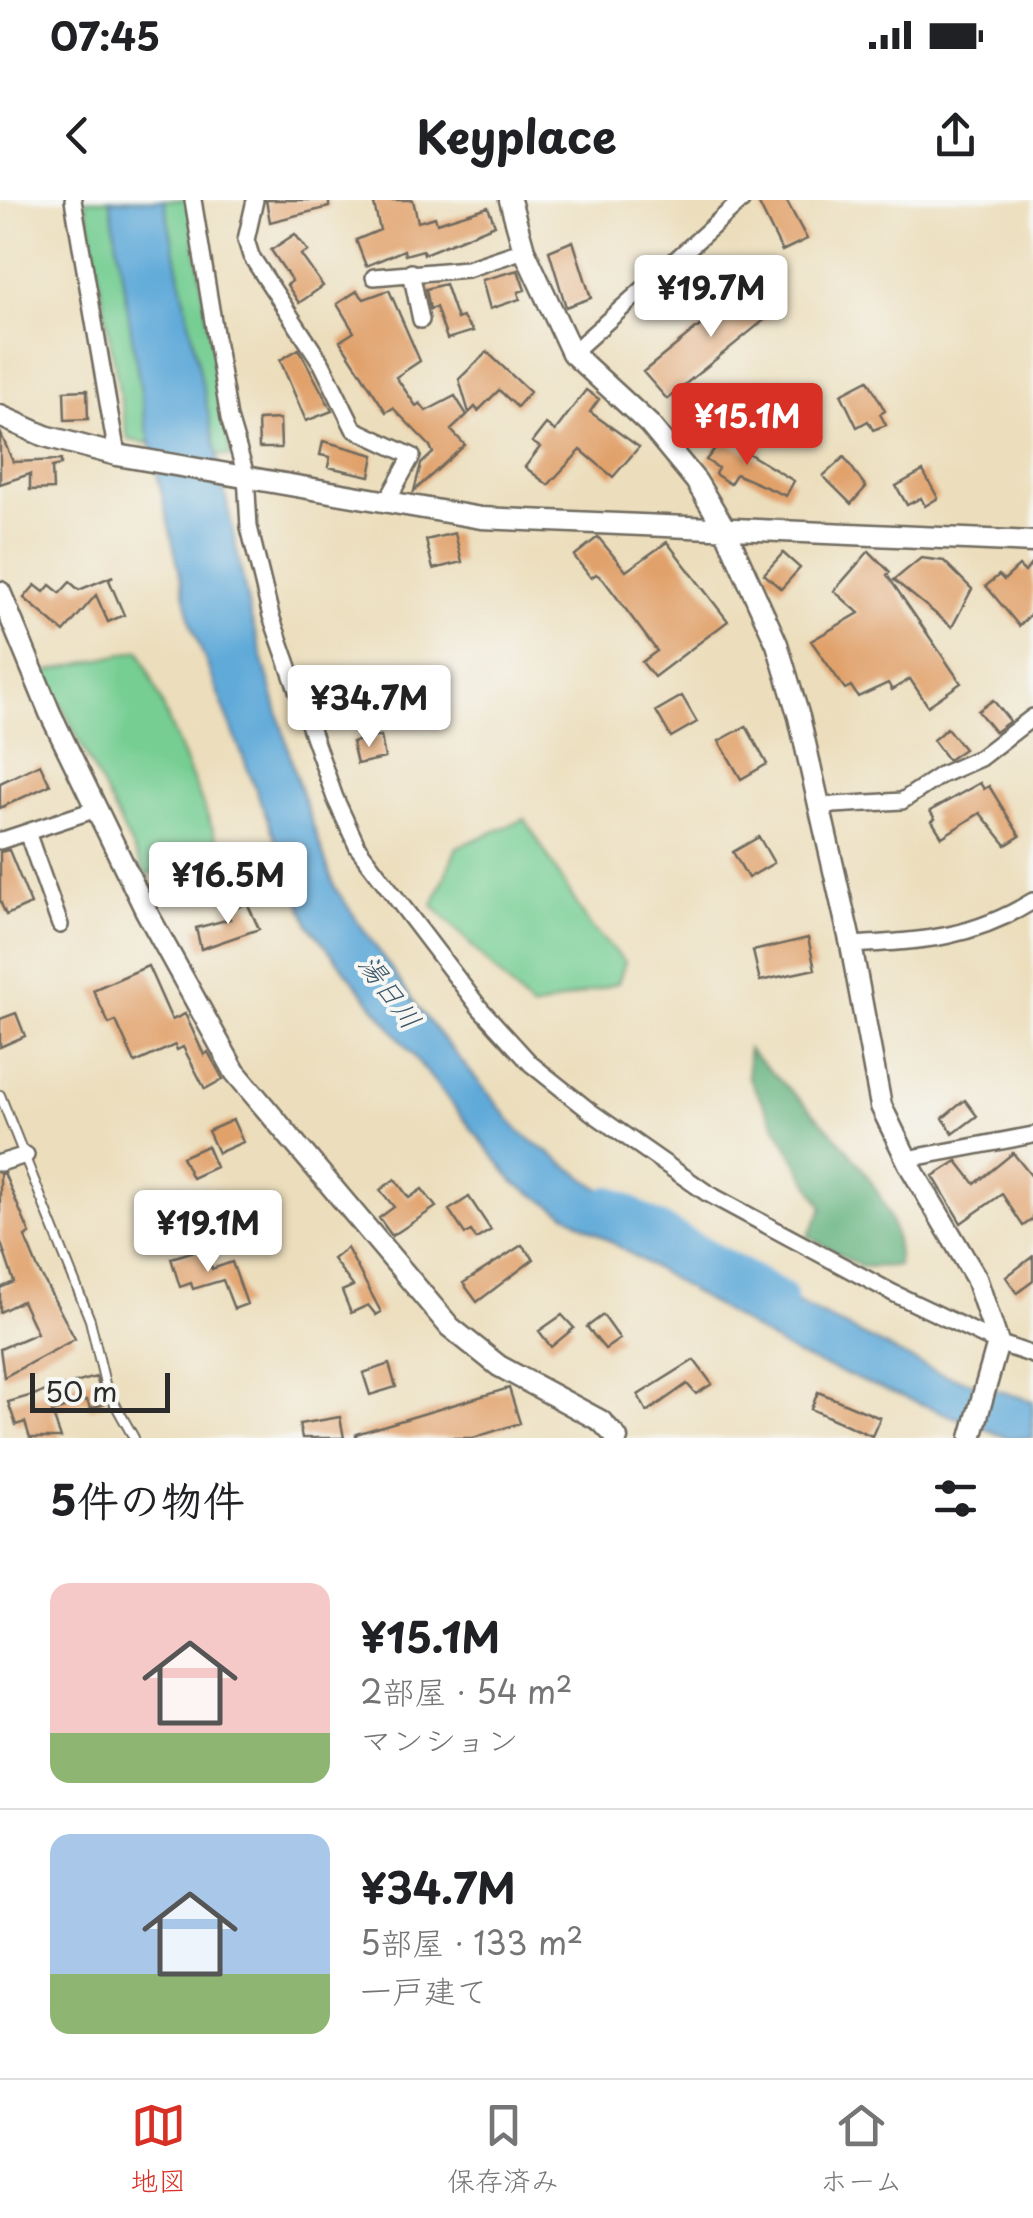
<!DOCTYPE html>
<html lang="ja">
<head>
<meta charset="utf-8">
<style>
	:root { --surface:#fff; --page:#f2f2f2; --text:#202124; --muted:#757577; --line:#e0e0e0; --accent:#d93025 }
	body { margin:0; font-family:"Playpen Sans","Klee One",sans-serif; background:var(--page); color:var(--text); height:100vh; display:flex; flex-direction:column; font-size:38px; white-space:nowrap }
	* { box-sizing:border-box; margin:0 }
	p { font-size:32px; color:var(--muted) }
	.icon { flex:none; width:55px; height:55px; fill:none; stroke:currentColor; stroke-width:2; stroke-linecap:round; stroke-linejoin:round }
	.map { position:relative; height:1238px; overflow:hidden }
	.drawer { display:flex; flex-direction:column; background:var(--surface); flex:1 }
	.drawer>* { flex:none }
	.scale { position:absolute; left:30px; bottom:25px; width:140px; box-sizing:border-box; padding-left:10px; border:5px solid #2b2b2b; border-top:0; font-size:28px; line-height:35px; white-space:nowrap; color:#2b2b2b; -webkit-text-stroke:8px #f6f6f2; paint-order:stroke }
	.price { position:absolute; translate:-50% -85px; padding:0 22px; border-radius:10px; background:#fff; color:#222; font-size:32px; line-height:65px; filter:drop-shadow(0 2px 5px #0008) }
	.price::after { content:''; position:absolute; left:50%; top:60px; width:30px; height:22px; margin-left:-15px; background:inherit; clip-path:polygon(0 0,100% 0,50% 100%) }
	.price.on { background:var(--accent); color:#fff }
	ul { padding:0; list-style:none }
	li { display:flex; align-items:center; gap:30px; height:250px; padding:0 50px }
	li+li { border-top:2px solid var(--line) }
	li span { display:grid; place-items:center; flex:none; width:280px; height:200px; border-radius:20px; color:#555 }
	li>.icon { margin-inline-start:auto }
	span .icon { width:120px; height:120px; fill:#fffc; stroke-width:1 }
	li b { font-size:42px }
	h2 { display:flex; justify-content:space-between; align-items:center; height:120px; padding:0 50px; font-size:42px }
	.status { display:flex; justify-content:space-between; align-items:center; height:70px; padding:0 50px; background:var(--surface); direction:ltr }
	.status svg { height:28px; fill:currentColor }
	header { display:flex; justify-content:space-between; align-items:center; height:130px; padding:0 50px; background:var(--surface); font-size:45px; font-weight:700 }
	.menu { display:flex; justify-content:space-around; align-items:center; height:140px; border-top:2px solid var(--line); background:var(--surface); font-size:28px; color:var(--muted) }
	.menu a { display:grid; justify-items:center; gap:5px }
	.menu .on { color:var(--accent) }
	.map>svg:first-child { display:block }
	.green { fill:#76ce93; stroke:#507c5f; stroke-width:2.5 }
	.forest { fill:#60b17d; stroke:#466e54; stroke-width:2.5 }
	.water { fill:#61aad9; stroke:#466a82; stroke-width:2.5 }
	.lines { fill:none; stroke-linecap:round; stroke-linejoin:round }
	.river { stroke:#61aad9; stroke-width:32 }
	.building { fill:#e1a16b }
	.service-casing { stroke:#6f6a5e; stroke-width:12 }
	.minor-casing { stroke:#6f6a5e; stroke-width:20 }
	.tertiary-casing { stroke:#6f6a5e; stroke-width:25 }
	.service { stroke:#fff; stroke-width:8 }
	.minor { stroke:#fff; stroke-width:15 }
	.tertiary { stroke:#fff; stroke-width:20 }
	.labels { text-anchor:middle; dominant-baseline:central; stroke-width:8; stroke-linejoin:round; paint-order:stroke }
	.water-label { font-size:28px; font-style:italic; fill:#3e5768; stroke:#f6f6f2 }
</style>
</head>
<body>
<div class="status"><b>07:45</b><svg viewBox="0 0 49 12"><path d="M0 12V9h3v3zM5 12V6h3v6zM10 12V3h3v9zM15 12V0h3v12zM26 1h20v11H26zM47 4h2v5h-2z"/></svg></div>
<header><svg class="icon" aria-label="back" viewBox="0 0 24 24"><path d="M15 5l-7 7 7 7"/></svg>Keyplace<svg class="icon" aria-label="share" viewBox="0 0 24 24"><path d="M12 15V3M7 8l5-5 5 5M5 13v7h14v-7"/></svg></header>
<div class="map">
<svg width="1033" height="1238" viewBox="0 0 1033 1238">
	<rect width="100%" height="100%" fill="#f6f6f2"/>
	<filter id="ink" filterUnits="userSpaceOnUse"><feTurbulence type="fractalNoise" baseFrequency=".01" numOctaves="2"/><feDisplacementMap in="SourceGraphic" scale="20" xChannelSelector="R" yChannelSelector="G"/><feConvolveMatrix kernelMatrix="1 2 1 2 8 2 1 2 1" color-interpolation-filters="sRGB"/></filter>
	<filter id="wash" filterUnits="userSpaceOnUse"><feTurbulence type="fractalNoise" baseFrequency=".0048" numOctaves="4" result="noise"/><feDisplacementMap in="SourceGraphic" scale="40" xChannelSelector="R" yChannelSelector="G"/><feGaussianBlur stdDeviation="2.25" result="paint"/><feColorMatrix in="noise" values="0 0 0 0 0 0 0 0 0 0 0 0 0 0 0 0 0 1.4 0 .05"/><feComposite in="paint" operator="in"/></filter>
	<g filter="url(#wash)">
		<rect width="100%" height="100%" fill="#ecdebc"/>
		<path class="green" d="M 85,0 L 188,0 L 231,257 L 128,240 Z
			M 140,450 L 218,642 L 146,675 L 45,472 Z
			M 525,619 L 590,726 L 625,762 L 618,783 L 532,809 L 433,705 L 457,647 Z"/>
		<path class="forest" d="M 748,849 C 803,906 902,981 898,1066 L 861,1067 L 808,1036 L 823,1008 L 748,877 Z"/>
		<path class="water" d="M 110,0 L 164,0 L 250,414 L 298,583 L 335,688 L 421,812 L 521,933 L 675,1042 L 939,1173 L 1033,1201 L 1033,1238 L 1008,1238 L 796,1155 L 515,983 L 309,725 L 192,427 L 146,224 Z"/>
		<g class="lines">
			<path class="river" d="M 610,1002 L 781,1097"/>
		</g>
		<g id="blocks">
			<path class="building" d="M 266,0 L 329,0 L 329,7 L 270,22 Z
				M 373,0 L 413,0 L 418,22 L 435,17 L 437,23 L 488,7 L 495,25 L 424,54 L 423,50 L 405,55 L 404,50 L 366,66 L 356,40 L 380,30 Z
				M 757,0 L 786,0 L 807,39 L 782,51 Z
				M 295,34 L 308,51 L 301,55 L 323,86 L 299,103 L 287,85 L 292,81 L 271,50 Z
				M 573,41 L 591,98 L 566,107 L 549,51 Z
				M 518,70 L 525,90 L 518,92 L 520,99 L 490,109 L 482,80 Z
				M 754,82 L 779,108 L 667,199 L 643,172 Z
				M 445,84 L 457,119 L 462,117 L 473,131 L 447,139 L 436,107 L 430,109 L 426,89 Z
				M 389,90 L 420,161 L 396,177 L 416,206 L 420,203 L 426,211 L 455,196 L 467,215 L 451,230 L 465,245 L 414,291 L 421,264 L 433,253 L 430,246 L 393,208 L 386,212 L 340,141 L 354,132 L 337,104 L 357,91 L 364,99 Z
				M 299,149 L 332,211 L 306,221 L 280,160 Z
				M 487,152 L 530,192 L 517,207 L 499,190 L 478,211 L 475,207 L 469,213 L 459,179 Z
				M 868,180 L 885,211 L 880,214 L 886,225 L 873,230 L 868,221 L 857,227 L 841,194 Z
				M 87,190 L 88,219 L 65,220 L 64,191 Z
				M 586,190 L 599,199 L 590,212 L 639,247 L 613,277 L 581,250 L 548,285 L 525,267 L 540,247 L 532,242 L 546,224 L 555,231 Z
				M 280,219 L 281,248 L 259,248 L 258,220 Z
				M 0,232 L 13,262 L 61,260 L 61,265 L 52,267 L 53,289 L 30,290 L 30,274 L 0,284 Z
				M 723,238 L 794,281 L 786,296 L 736,274 L 730,284 L 715,274 L 718,268 L 706,260 Z
				M 323,241 L 374,255 L 370,276 L 328,267 L 330,257 L 320,255 Z
				M 844,257 L 866,287 L 851,304 L 823,276 Z
				M 923,271 L 938,298 L 925,306 L 921,298 L 907,305 L 896,286 Z
				M 455,333 L 462,362 L 433,369 L 426,340 Z
				M 598,337 L 626,371 L 667,342 L 728,421 L 654,477 L 642,462 L 657,451 L 603,379 L 596,374 L 591,378 L 574,356 Z
				M 869,351 L 890,372 L 887,375 L 961,483 L 928,506 L 910,479 L 892,490 L 888,483 L 858,497 L 851,486 L 845,489 L 811,441 L 859,413 L 834,391 Z
				M 783,353 L 800,368 L 781,389 L 764,374 Z
				M 921,358 L 944,361 L 972,389 L 952,427 L 894,380 Z
				M 1033,361 L 1033,412 L 1019,426 L 986,386 L 999,375 L 1004,380 L 1019,366 L 1025,372 Z
				M 113,376 L 109,380 L 124,415 L 108,422 L 96,395 L 64,432 L 24,398 L 35,385 L 44,392 L 50,385 L 60,393 L 70,382 L 79,390 Z
				M 682,496 L 697,522 L 671,537 L 656,511 Z
				M 993,500 L 1010,521 L 995,532 L 978,511 Z
				M 746,526 L 767,564 L 741,579 L 719,541 Z
				M 947,528 L 964,549 L 948,560 L 933,540 Z
				M 381,536 L 385,558 L 357,564 L 352,542 Z
				M 40,564 L 50,585 L 0,608 L 0,583 Z
				M 980,583 L 984,589 L 989,586 L 1020,636 L 1006,645 L 980,613 L 942,637 L 932,621 L 935,619 L 930,611 Z
				M 759,637 L 774,663 L 748,678 L 733,652 Z
				M 9,650 L 31,704 L 6,715 L 0,701 L 0,652 Z
				M 247,703 L 259,729 L 201,749 L 196,728 L 230,719 L 227,713 Z
				M 808,738 L 815,769 L 760,781 L 753,751 Z
				M 148,766 L 172,820 L 185,814 L 204,855 L 208,852 L 223,879 L 205,889 L 183,847 L 177,850 L 175,845 L 135,863 L 116,821 L 109,824 L 93,790 Z
				M 16,813 L 25,836 L 0,847 L 0,819 Z
				M 965,900 L 977,916 L 953,934 L 943,918 Z
				M 233,920 L 243,942 L 218,953 L 208,931 Z
				M 207,946 L 216,967 L 192,978 L 182,957 Z
				M 1013,953 L 1033,978 L 1033,1019 L 1023,1026 L 1002,994 L 961,1023 L 933,976 L 957,961 L 975,984 Z
				M 4,973 L 30,1034 L 25,1037 L 38,1069 L 75,1139 L 4,1177 L 0,1149 L 37,1133 L 22,1101 L 0,1112 L 0,1088 L 14,1082 L 0,1040 L 0,974 Z
				M 395,979 L 409,998 L 422,989 L 436,1007 L 392,1036 L 379,1018 L 394,1007 L 380,990 Z
				M 469,997 L 491,1030 L 476,1039 L 471,1031 L 465,1034 L 449,1010 Z
				M 522,1045 L 534,1059 L 477,1102 L 463,1083 Z
				M 347,1048 L 381,1112 L 376,1115 L 368,1105 L 351,1113 L 342,1091 L 353,1086 L 333,1059 Z
				M 198,1050 L 200,1056 L 207,1054 L 212,1069 L 232,1062 L 247,1104 L 234,1109 L 223,1080 L 193,1089 L 191,1083 L 180,1087 L 171,1058 Z
				M 1033,1056 L 1033,1081 L 1017,1093 L 1006,1077 Z
				M 562,1115 L 574,1128 L 551,1147 L 539,1131 Z
				M 603,1115 L 620,1139 L 605,1149 L 587,1127 Z
				M 694,1160 L 712,1184 L 696,1194 L 687,1184 L 647,1212 L 638,1195 Z
				M 389,1164 L 396,1187 L 370,1195 L 363,1173 Z
				M 96,1177 L 105,1204 L 90,1209 L 87,1200 L 52,1212 L 61,1238 L 30,1238 L 25,1222 L 16,1225 L 8,1202 Z
				M 509,1188 L 520,1223 L 473,1238 L 356,1238 L 356,1234 Z
				M 818,1192 L 880,1218 L 872,1236 L 811,1209 Z
				M 340,1217 L 344,1238 L 302,1238 L 299,1224 Z"/>
		</g>
	</g>
	<g filter="url(#ink)">
		<use href="#blocks" fill-opacity="0" stroke="#6f6a5e" stroke-width="2.5"/>
		<g class="lines">
			<g class="service-casing">
				<path id="service" d="M 0,895 L 90,1120 L 106,1188 L 134,1238"/>
			</g>
			<g class="minor-casing">
				<path id="minor" d="M 73,0 L 117,255
					M 193,0 L 229,218 L 246,275 L 249,327 L 271,416 L 335,598 L 358,648 L 479,807 L 531,864 L 591,912 L 707,993 L 893,1093 L 998,1143 L 1033,1155
					M 255,0 L 246,40 L 251,56 L 322,164 L 354,229 L 412,256 L 387,301
					M 411,72 L 421,120
					M 374,77 L 467,69 L 524,50
					M 572,153 L 742,0
					M 817,606 L 902,601 L 941,575 L 980,558 L 1033,517
					M 27,632 L 60,725
					M 0,641 L 97,609
					M 851,745 C 922,741 971,739 1033,701
					M 907,959 L 1033,935
					M 0,963 L 26,955"/>
			</g>
			<g class="tertiary-casing">
				<path id="tertiary" d="M 510,0 L 524,50 L 572,153 L 649,224 L 696,281 L 724,327 L 777,444 L 799,517 L 851,745 L 881,906 L 911,968 L 976,1078 L 998,1143 L 971,1238
					M 0,216 L 45,236 L 117,255 L 481,318 L 1033,342
					M 0,392 L 50,513 L 146,711 L 235,872 L 450,1127 L 499,1166 L 601,1221 L 617,1238"/>
			</g>
			<use href="#service" class="service"/>
			<use href="#minor" class="minor"/>
			<use href="#tertiary" class="tertiary"/>
		</g>
	</g>
	<g class="labels">
		<g class="water-label">
			<text transform="translate(391 791) rotate(54)">湯日川</text>
		</g>
	</g>
</svg>
<div class="scale">50 m</div>
<b class="price" style="left:711px;top:140px">¥19.7M</b>
<b class="price on" style="left:747px;top:268px">¥15.1M</b>
<b class="price" style="left:369px;top:550px">¥34.7M</b>
<b class="price" style="left:228px;top:727px">¥16.5M</b>
<b class="price" style="left:208px;top:1075px">¥19.1M</b>
</div>
<section class="drawer">
<h2>5件の物件<svg class="icon" aria-label="filters" viewBox="0 0 24 24"><path d="M4 7h16M4 17h16"/><circle cx="9" cy="7" r="2"/><circle cx="15" cy="17" r="2"/></svg></h2>
<ul>
<li><span style="background:linear-gradient(#f6c9c9 75%,#8fb573 0)"><svg class="icon" aria-label="home" viewBox="0 0 24 24"><path d="M3 11l9-7 9 7M6 9v11h12V9"/></svg></span><div><b>¥15.1M</b><p>2部屋 · 54 m²</p><p>マンション</p></div></li>
<li><span style="background:linear-gradient(#a9c7e8 70%,#8fb573 0)"><svg class="icon" aria-label="home" viewBox="0 0 24 24"><path d="M3 11l9-7 9 7M6 9v11h12V9"/></svg></span><div><b>¥34.7M</b><p>5部屋 · 133 m²</p><p>一戸建て</p></div></li>
</ul>
</section>
<nav class="menu">
<a class="on"><svg class="icon" aria-label="map" viewBox="0 0 24 24"><path d="M3 6l6-2 6 2 6-2v14l-6 2-6-2-6 2zM9 4v14M15 6v14"/></svg>地図</a>
<a><svg class="icon" aria-label="saved" viewBox="0 0 24 24"><path d="M7 4h10v16l-5-4-5 4z"/></svg>保存済み</a>
<a><svg class="icon" aria-label="home" viewBox="0 0 24 24"><path d="M3 11l9-7 9 7M6 9v11h12V9"/></svg>ホーム</a>
</nav>
</body>
</html>
